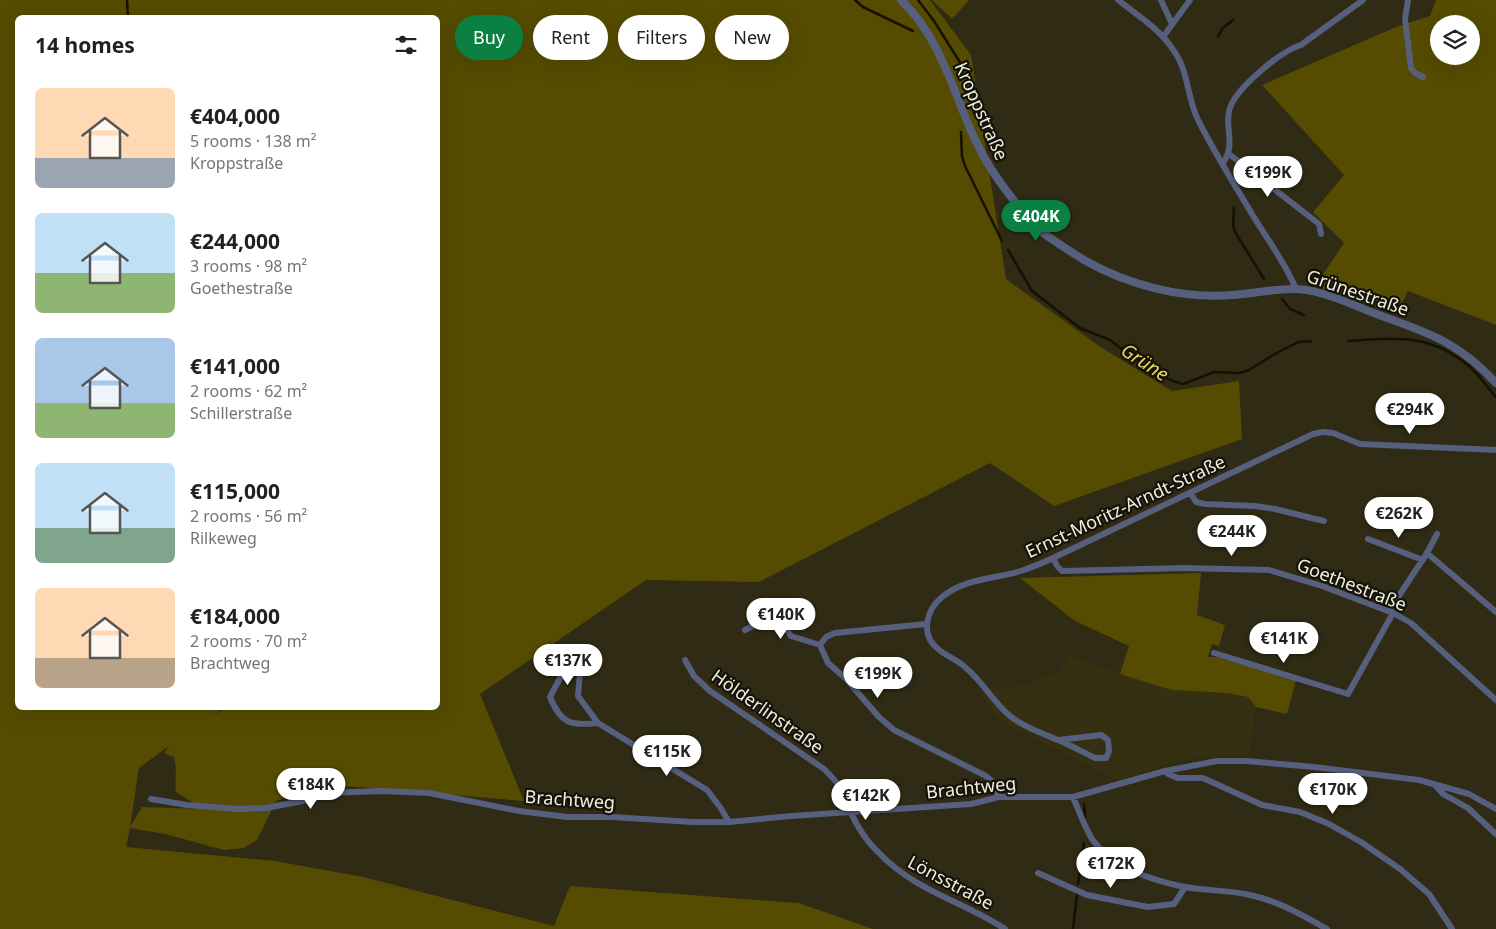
<!DOCTYPE html>
<html lang="en">
<head>
<meta charset="utf-8">
<style>
	:root { --surface:#fff; --page:#f6f6f6; --text:#202124; --muted:#757577; --accent:#0b8043 }
	body { margin:0; font-family:"Noto Sans",sans-serif; background:var(--page); color:var(--text); height:100vh; display:flex; flex-direction:column; font-size:19px; white-space:nowrap }
	* { box-sizing:border-box; margin:0 }
	p { font-size:16px; color:var(--muted) }
	.icon { flex:none; width:28px; height:28px; fill:none; stroke:currentColor; stroke-width:2; stroke-linecap:round; stroke-linejoin:round }
	.map { position:relative; flex:1; overflow:hidden }
	.details { position:absolute; left:15px; top:15px; width:425px; height:695px; display:flex; flex-direction:column; background:var(--surface); border-radius:8px; box-shadow:0 5px 20px #0002 }
	.details>* { flex:none }
	.banner { position:absolute; left:455px; top:15px; width:475px; height:45px; display:flex; gap:10px }
	.fabs { position:absolute; left:1430px; top:15px; display:grid; gap:10px }
	.fabs a { display:grid; place-items:center; width:50px; height:50px; border-radius:50%; background:var(--surface); box-shadow:0 5px 20px #0002; font-size:25px }
	.price { position:absolute; translate:-50% -42px; padding:0 11px; border-radius:18px; background:#fff; color:#222; font-size:16px; line-height:32px; filter:drop-shadow(0 1px 2px #0008) }
	.price::after { content:''; position:absolute; left:50%; top:30px; width:15px; height:11px; margin-left:-8px; background:inherit; clip-path:polygon(0 0,100% 0,50% 100%) }
	.price.current { background:var(--accent); color:#fff }
	ul { padding:0; list-style:none }
	li { display:flex; align-items:center; gap:15px; height:125px; padding:0 20px }
	li span { display:grid; place-items:center; flex:none; width:140px; height:100px; border-radius:8px; color:#555 }
	li>.icon { margin-inline-start:auto }
	span .icon { width:60px; height:60px; fill:#fffc; stroke-width:1 }
	li b { font-size:21px }
	h2 { display:flex; justify-content:space-between; align-items:center; height:60px; padding:0 20px; font-size:21px }
	.pill { padding:0 18px; border-radius:22px; background:var(--surface); box-shadow:0 5px 20px #0002; font-size:18px; line-height:45px }
	.pill.current { background:var(--accent); color:#fff }
	.map>svg:first-child { display:block }
	.built { fill:#353011 }
	.green { fill:#554c02; fill-rule:evenodd }
	.lines { fill:none; stroke-linecap:round; stroke-linejoin:round }
	.stream { stroke:#161100; stroke-width:2.5 }
	.minor { stroke:#575f7e; stroke-width:6 }
	.tertiary { stroke:#575f7e; stroke-width:8 }
	.labels { text-anchor:middle; dominant-baseline:central; stroke-width:4.5; stroke-linejoin:round; paint-order:stroke }
	.street-label { font-size:18px; fill:#efeedf; stroke:#151309 }
	.water-label { font-size:19px; font-style:italic; fill:#e7d458; stroke:#151309 }
</style>
</head>
<body>
<div class="map">
<svg width="1496" height="929" viewBox="0 0 1496 929">
	<rect width="100%" height="100%" fill="#2f2b14"/>
	<path class="built" d="M 1068,655 L 1172,690 L 1228,693 L 1248,697 L 1256,707 L 1250,756 L 1206,757 L 1180,761 L 1118,780 L 1010,726 L 994,713 L 977,689 L 1025,686 L 1060,670 Z"/>
	<path class="green" d="M 0,0 L 930,0 L 971,55 L 1006,279 L 1102,348 L 1172,391 L 1239,381 L 1242,439 L 1054,506 L 990,463 L 759,582 L 646,580 L 480,694 L 524,801 L 322,784 L 294,769 L 290,775 L 291,792 L 287,797 L 276,801 L 257,840 L 244,848 L 224,850 L 165,834 L 130,828 L 126,847 L 275,861 L 363,877 L 554,926 L 570,886 L 799,903 L 873,929 L 0,929 ZM 18,18 L 438,18 L 438,708 L 227,708 L 214,714 L 222,708 L 18,708 ZM 169,746 L 164,753 L 174,757 C 178,769 174,780 176,792 L 203,809 L 142,807 L 130,827 L 139,768 Z
		M 932,0 L 969,0 L 952,19 Z
		M 1436,0 L 1496,0 L 1496,325 L 1408,291 L 1397,313 L 1315,286 L 1344,243 L 1313,212 L 1344,175 L 1262,85 L 1396,27 L 1430,16 ZM 1439,24 L 1471,24 L 1471,56 L 1439,56 Z
		M 1201,573 L 1197,615 L 1225,625 L 1219,646 L 1212,644 L 1208,657 L 1216,657 L 1296,680 L 1287,714 L 1256,707 L 1248,697 L 1228,693 L 1172,690 L 1120,674 L 1129,646 L 1075,621 L 1020,578 Z"/>
	<g class="lines">
		<path class="stream" d="M 127,0 L 128,18
			M 855,0 L 863,7 L 913,31
			M 918,0 L 934,21 L 961,64
			M 1218,36 L 1223,28 L 1233,20
			M 968,78 C 974,89 976,101 974,113
			M 961,132 L 962,156 L 965,166 L 1002,241
			M 1234,208 L 1233,225 L 1235,232 L 1264,279
			M 1008,250 L 1032,291 L 1080,328 L 1110,340 L 1123,350 L 1170,380 L 1183,384 L 1214,372 L 1239,373 L 1249,370 L 1273,355 L 1298,342 L 1311,341
			M 1282,299 L 1290,309 L 1304,315
			M 1348,341 C 1397,338 1430,333 1470,367 C 1480,376 1487,387 1496,397
			M 1084,804 L 1085,817
			M 1078,884 L 1084,843
			M 1073,929 L 1077,895"/>
		<path class="minor" d="M 1118,0 C 1137,15 1161,30 1174,51 C 1189,72 1187,100 1199,122 C 1215,153 1234,184 1252,214 C 1267,239 1285,262 1296,289
			M 1161,0 L 1172,24
			M 1408,0 L 1405,19 L 1411,68 L 1415,73 L 1423,77
			M 1163,37 L 1190,0
			M 1229,154 L 1319,224 L 1321,234
			M 1223,163 C 1236,144 1225,130 1229,111 C 1234,89 1281,51 1301,45 L 1363,0
			M 1191,494 L 1196,502 L 1205,504 L 1255,506 L 1275,509 L 1324,521
			M 1368,539 L 1423,560
			M 1427,553 L 1496,612
			M 1053,558 L 1057,566 L 1062,571 L 1184,568 L 1269,570 L 1322,586 L 1393,613 L 1411,623 L 1496,700
			M 1389,611 L 1427,553 L 1437,534
			M 926,624 L 835,633 L 826,637 L 820,645 L 828,663 L 845,678 L 879,717 L 894,730 L 986,776 L 991,780 L 999,797
			M 745,630 L 773,615 L 781,620 L 791,636 L 820,645
			M 1214,653 L 1348,694 L 1393,613
			M 685,660 L 694,676 L 710,691 L 824,769 C 828,773 833,778 837,783 C 842,792 845,802 850,811 C 857,826 866,841 878,852 C 916,892 961,900 1005,929
			M 598,723 C 571,726 561,724 550,697 L 566,667 L 574,667 L 580,673 L 578,696 L 598,723 L 707,790 L 720,807 L 729,822
			M 1059,740 L 1101,735 L 1108,740 L 1109,751 L 1106,758 L 1095,758 C 1083,752 1070,745 1058,740 C 1041,733 1024,727 1010,716 C 993,702 983,682 966,668 C 958,660 946,656 938,649 C 920,635 926,610 942,597 C 965,578 995,579 1021,571 C 1032,567 1043,563 1053,558 L 1313,434 L 1323,432 L 1333,433 L 1360,444 L 1496,450
			M 1165,771 L 1168,774 L 1178,778 L 1203,778 L 1262,805 L 1300,812 L 1329,824 L 1361,842 L 1400,869 L 1429,894 L 1452,929
			M 1435,785 L 1443,794 L 1468,808 L 1496,834
			M 1073,797 C 1079,811 1084,826 1092,839 C 1112,867 1153,881 1185,887 C 1207,891 1229,890 1250,895 C 1278,901 1302,915 1327,929
			M 151,799 L 187,805 L 239,809 L 266,808 L 313,799 L 327,793 L 381,791 L 429,793 L 519,811 L 567,817 L 611,817 L 693,822 L 729,822 L 792,816 L 971,804 L 999,797 L 1073,797 L 1165,771 L 1217,761 L 1246,761 L 1314,767 L 1419,780 L 1469,794 L 1496,809
			M 1038,873 L 1087,895 L 1148,907 L 1174,904 L 1185,887"/>
		<path class="tertiary" d="M 901,0 C 940,37 952,89 973,135 C 986,165 1005,191 1026,215 C 1031,221 1036,228 1042,232 C 1055,242 1070,251 1084,260 C 1128,285 1181,299 1232,295 C 1253,294 1276,288 1297,289 C 1324,291 1346,302 1371,312 C 1424,332 1456,339 1496,383"/>
	</g>
	<g class="labels">
		<g class="street-label">
			<text transform="translate(982 111) rotate(66)">Kroppstraße</text>
			<text transform="translate(1358 292) rotate(19)">Grünestraße</text>
			<text transform="translate(1125 506) rotate(-25)">Ernst-Moritz-Arndt-Straße</text>
			<text transform="translate(1352 584) rotate(21)">Goethestraße</text>
			<text transform="translate(768 711) rotate(35)">Hölderlinstraße</text>
			<text transform="translate(971 787) rotate(-6)">Brachtweg</text>
			<text transform="translate(570 799) rotate(4)">Brachtweg</text>
			<text transform="translate(951 882) rotate(28)">Lönsstraße</text>
		</g>
		<g class="water-label">
			<text transform="translate(1145 362) rotate(33)">Grüne</text>
		</g>
	</g>
</svg>
<div class="fabs">
<a><svg class="icon" aria-label="layers" viewBox="0 0 24 24"><path d="M12 4l9 5-9 5-9-5zM3 14l9 5 9-5"/></svg></a>
</div>
<b class="price" style="left:1268px;top:198px">€199K</b>
<b class="price current" style="left:1036px;top:242px">€404K</b>
<b class="price" style="left:1410px;top:435px">€294K</b>
<b class="price" style="left:1399px;top:539px">€262K</b>
<b class="price" style="left:1232px;top:557px">€244K</b>
<b class="price" style="left:781px;top:640px">€140K</b>
<b class="price" style="left:1284px;top:664px">€141K</b>
<b class="price" style="left:568px;top:686px">€137K</b>
<b class="price" style="left:878px;top:699px">€199K</b>
<b class="price" style="left:667px;top:777px">€115K</b>
<b class="price" style="left:311px;top:810px">€184K</b>
<b class="price" style="left:1333px;top:815px">€170K</b>
<b class="price" style="left:866px;top:821px">€142K</b>
<b class="price" style="left:1111px;top:889px">€172K</b>
<div class="banner">
<a class="pill current">Buy</a>
<a class="pill">Rent</a>
<a class="pill">Filters</a>
<a class="pill">New</a>
</div>
<section class="details">
<h2>14 homes<svg class="icon" aria-label="filters" viewBox="0 0 24 24"><path d="M4 7h16M4 17h16"/><circle cx="9" cy="7" r="2"/><circle cx="15" cy="17" r="2"/></svg></h2>
<ul>
<li><span style="background:linear-gradient(#ffd9b3 70%,#9aa5b1 0)"><svg class="icon" aria-label="home" viewBox="0 0 24 24"><path d="M3 11l9-7 9 7M6 9v11h12V9"/></svg></span><div><b>€404,000</b><p>5 rooms · 138 m²</p><p>Kroppstraße</p></div></li>
<li><span style="background:linear-gradient(#bfe0f5 60%,#8fb573 0)"><svg class="icon" aria-label="home" viewBox="0 0 24 24"><path d="M3 11l9-7 9 7M6 9v11h12V9"/></svg></span><div><b>€244,000</b><p>3 rooms · 98 m²</p><p>Goethestraße</p></div></li>
<li><span style="background:linear-gradient(#a9c7e8 65%,#8fb573 0)"><svg class="icon" aria-label="home" viewBox="0 0 24 24"><path d="M3 11l9-7 9 7M6 9v11h12V9"/></svg></span><div><b>€141,000</b><p>2 rooms · 62 m²</p><p>Schillerstraße</p></div></li>
<li><span style="background:linear-gradient(#bfe0f5 65%,#7fa58c 0)"><svg class="icon" aria-label="home" viewBox="0 0 24 24"><path d="M3 11l9-7 9 7M6 9v11h12V9"/></svg></span><div><b>€115,000</b><p>2 rooms · 56 m²</p><p>Rilkeweg</p></div></li>
<li><span style="background:linear-gradient(#ffd9b3 70%,#b9a48a 0)"><svg class="icon" aria-label="home" viewBox="0 0 24 24"><path d="M3 11l9-7 9 7M6 9v11h12V9"/></svg></span><div><b>€184,000</b><p>2 rooms · 70 m²</p><p>Brachtweg</p></div></li>
</ul>
</section>
</div>
</body>
</html>
